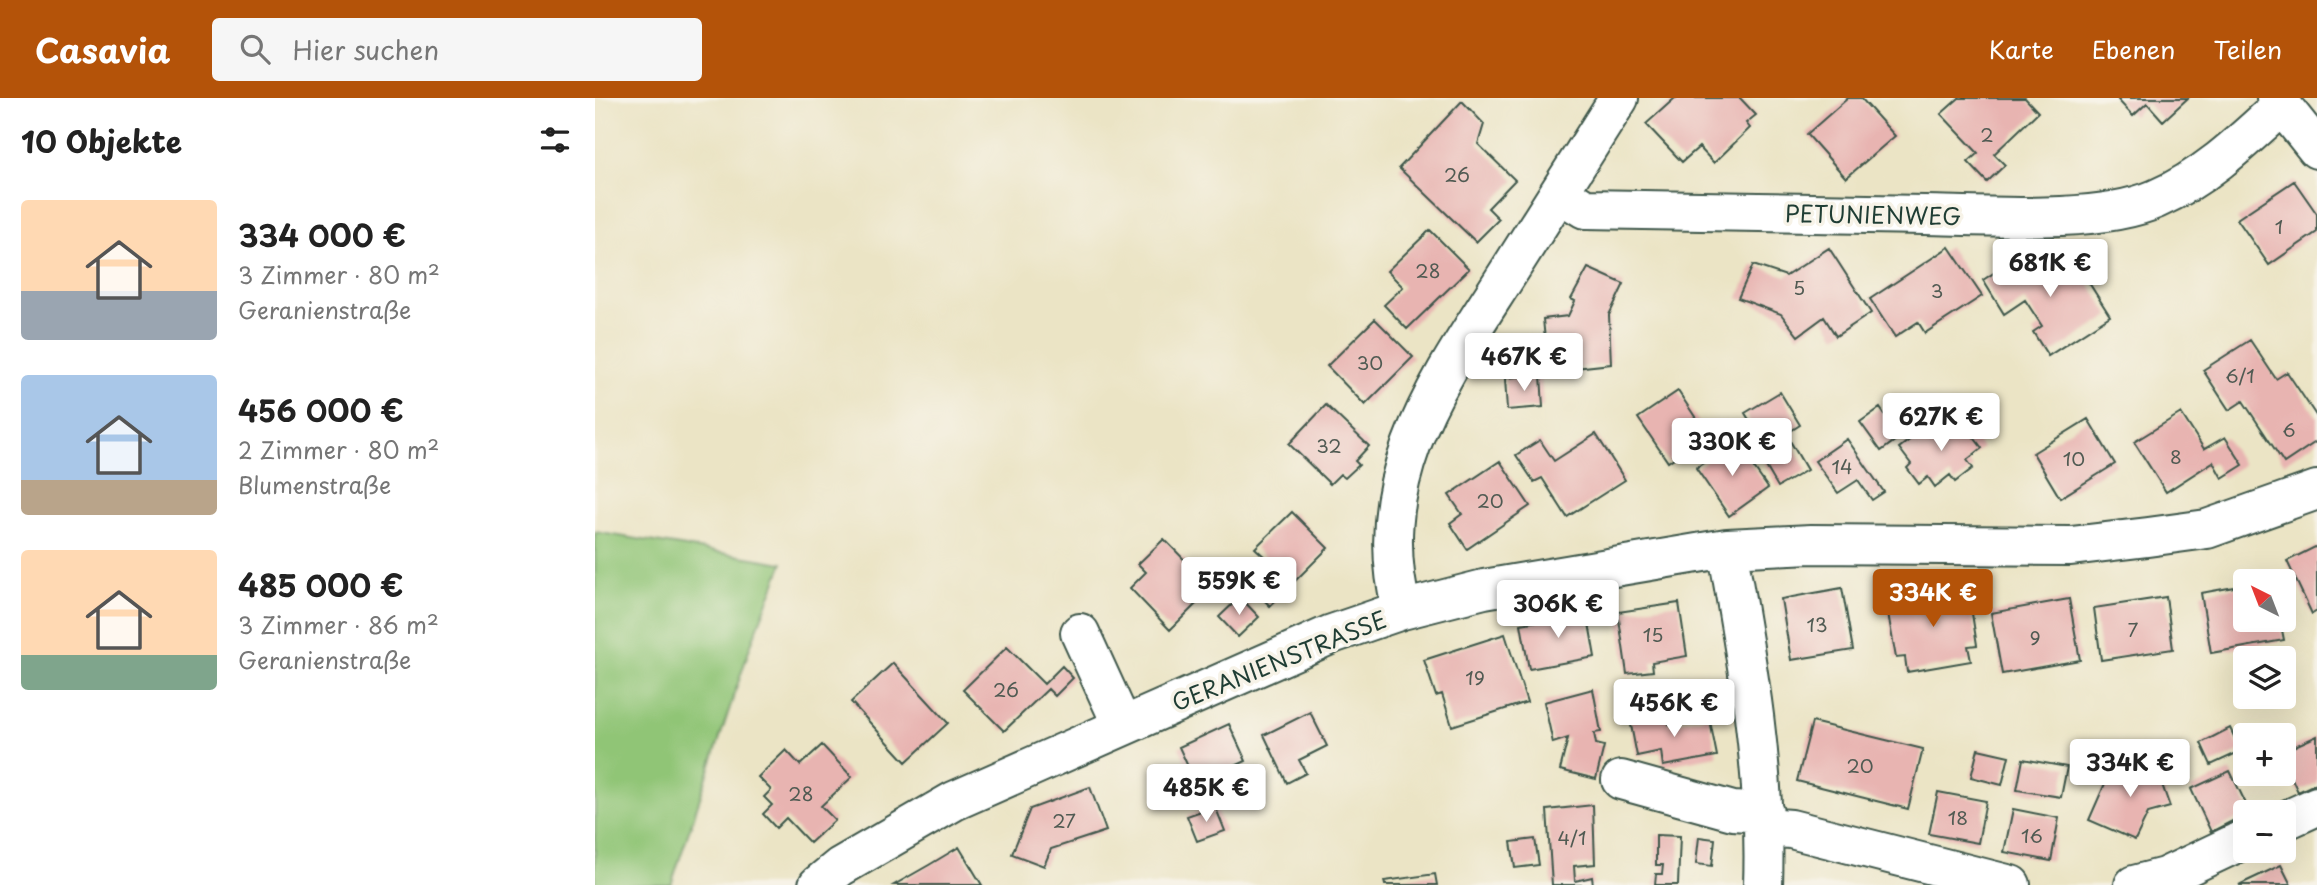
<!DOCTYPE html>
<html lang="de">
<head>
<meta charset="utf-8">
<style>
	:root { --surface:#fff; --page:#f6f6f6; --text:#222; --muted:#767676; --accent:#b45309 }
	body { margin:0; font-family:"Playpen Sans",sans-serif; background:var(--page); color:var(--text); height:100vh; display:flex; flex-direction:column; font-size:26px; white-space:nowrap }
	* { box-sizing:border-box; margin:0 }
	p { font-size:23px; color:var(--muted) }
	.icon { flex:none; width:38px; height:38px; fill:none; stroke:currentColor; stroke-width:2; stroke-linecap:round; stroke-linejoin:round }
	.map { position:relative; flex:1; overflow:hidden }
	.sheet { display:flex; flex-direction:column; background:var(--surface); width:595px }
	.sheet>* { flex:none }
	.needle { width:46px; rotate:318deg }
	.fabs { position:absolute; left:1638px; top:471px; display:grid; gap:14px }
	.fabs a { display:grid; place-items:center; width:63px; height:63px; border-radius:7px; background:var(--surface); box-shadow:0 7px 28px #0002; font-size:35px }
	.price { position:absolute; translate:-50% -60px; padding:0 16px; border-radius:7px; background:#fff; color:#222; font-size:23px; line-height:46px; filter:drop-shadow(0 2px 4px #0008) }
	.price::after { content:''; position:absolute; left:50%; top:42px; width:21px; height:16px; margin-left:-10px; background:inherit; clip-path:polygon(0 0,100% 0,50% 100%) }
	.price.selected { background:var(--accent); color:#fff }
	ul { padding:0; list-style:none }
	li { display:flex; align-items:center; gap:21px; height:175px; padding:0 21px }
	li span { display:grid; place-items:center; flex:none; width:196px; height:140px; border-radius:7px; color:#555 }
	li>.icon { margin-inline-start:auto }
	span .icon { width:84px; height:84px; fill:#fffc; stroke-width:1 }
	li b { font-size:30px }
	h2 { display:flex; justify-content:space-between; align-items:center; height:84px; padding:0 21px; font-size:30px }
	header { display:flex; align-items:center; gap:42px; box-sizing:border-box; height:98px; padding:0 35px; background:var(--accent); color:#fff }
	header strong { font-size:33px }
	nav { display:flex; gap:38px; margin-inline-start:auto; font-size:24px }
	.search { width:490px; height:63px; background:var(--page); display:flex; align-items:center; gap:18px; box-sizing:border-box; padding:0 24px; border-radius:7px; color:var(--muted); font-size:26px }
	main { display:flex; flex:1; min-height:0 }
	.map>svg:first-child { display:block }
	.grass { fill:#90c576; stroke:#588155; stroke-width:2 }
	.building { fill:#e8b4b1 }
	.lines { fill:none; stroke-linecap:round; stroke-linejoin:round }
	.minor-casing { stroke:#3e564a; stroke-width:42 }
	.minor { stroke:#fff; stroke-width:38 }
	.labels { text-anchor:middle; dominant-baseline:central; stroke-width:7; stroke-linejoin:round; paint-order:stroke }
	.number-label { font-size:19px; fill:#515b53 }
	.street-label { font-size:23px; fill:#1f3d34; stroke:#f7f3e8 }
</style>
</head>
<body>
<header>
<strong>Casavia</strong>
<div class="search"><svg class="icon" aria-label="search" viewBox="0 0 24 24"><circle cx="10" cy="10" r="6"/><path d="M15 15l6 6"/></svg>Hier suchen</div>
<nav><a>Karte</a><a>Ebenen</a><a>Teilen</a></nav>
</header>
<main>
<section class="sheet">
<h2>10 Objekte<svg class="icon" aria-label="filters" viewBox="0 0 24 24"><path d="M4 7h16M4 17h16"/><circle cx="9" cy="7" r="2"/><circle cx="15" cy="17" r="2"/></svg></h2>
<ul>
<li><span style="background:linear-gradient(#ffd9b3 65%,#9aa5b1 0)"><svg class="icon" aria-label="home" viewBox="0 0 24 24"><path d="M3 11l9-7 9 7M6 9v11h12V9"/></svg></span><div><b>334 000 €</b><p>3 Zimmer · 80 m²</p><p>Geranienstraße</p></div></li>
<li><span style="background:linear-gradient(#a9c7e8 75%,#b9a48a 0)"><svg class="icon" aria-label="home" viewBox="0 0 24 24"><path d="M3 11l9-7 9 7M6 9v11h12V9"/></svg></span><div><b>456 000 €</b><p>2 Zimmer · 80 m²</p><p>Blumenstraße</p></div></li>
<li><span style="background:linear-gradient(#ffd9b3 75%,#7fa58c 0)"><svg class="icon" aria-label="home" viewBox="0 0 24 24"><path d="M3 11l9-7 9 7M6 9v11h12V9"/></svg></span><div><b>485 000 €</b><p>3 Zimmer · 86 m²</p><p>Geranienstraße</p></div></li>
</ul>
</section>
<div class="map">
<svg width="1722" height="787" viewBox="0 0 1722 787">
	<rect width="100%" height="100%" fill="#f7f3e8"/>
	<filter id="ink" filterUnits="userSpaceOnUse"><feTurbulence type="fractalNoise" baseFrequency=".0143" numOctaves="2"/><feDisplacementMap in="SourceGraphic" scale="14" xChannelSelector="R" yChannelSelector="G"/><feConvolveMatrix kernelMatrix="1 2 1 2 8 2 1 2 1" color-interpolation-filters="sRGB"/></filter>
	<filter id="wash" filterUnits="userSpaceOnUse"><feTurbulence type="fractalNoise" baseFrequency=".00686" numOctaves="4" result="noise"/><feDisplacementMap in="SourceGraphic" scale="28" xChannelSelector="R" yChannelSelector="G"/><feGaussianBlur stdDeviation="1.57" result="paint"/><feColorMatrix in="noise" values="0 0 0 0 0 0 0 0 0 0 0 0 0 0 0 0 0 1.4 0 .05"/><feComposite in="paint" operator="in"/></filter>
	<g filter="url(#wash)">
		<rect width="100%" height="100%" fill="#ebe4c5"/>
		<path class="grass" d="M 0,434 L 188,465 L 155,549 L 76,787 L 0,787 Z"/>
		<g id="blocks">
			<path class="building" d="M 1080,0 L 1145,0 L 1161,17 L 1151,25 L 1155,30 L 1119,65 L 1104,49 L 1087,64 L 1051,26 Z
				M 1253,0 L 1266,0 L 1300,38 L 1251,80 L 1212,36 Z
				M 1364,0 L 1430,0 L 1443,14 L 1399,56 L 1410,67 L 1392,84 L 1373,64 L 1383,55 L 1346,16 Z
				M 1526,0 L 1593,0 L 1568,23 L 1552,5 L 1538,18 L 1523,2 Z
				M 867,3 L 889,26 L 883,46 L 920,82 L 893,110 L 904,121 L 881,144 L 804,70 Z
				M 1699,83 L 1722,116 L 1722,134 L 1674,167 L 1642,121 Z
				M 835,132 L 874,171 L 812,231 L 789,207 L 808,189 L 792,173 Z
				M 1354,149 L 1387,198 L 1330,235 L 1323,224 L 1300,239 L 1275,201 Z
				M 1234,150 L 1276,215 L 1241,238 L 1229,219 L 1203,238 L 1186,216 L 1143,200 L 1158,167 L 1191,178 Z
				M 1475,155 L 1515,218 L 1453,258 L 1438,234 L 1447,228 L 1430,202 L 1409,216 L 1388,182 L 1425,158 L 1438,179 Z
				M 993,170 L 1029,186 L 1014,217 L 1016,266 L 953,273 L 948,221 L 973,218 L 980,203 L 976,201 Z
				M 780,221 L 818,259 L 770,307 L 732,268 Z
				M 1655,242 L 1681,281 L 1692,274 L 1722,319 L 1722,343 L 1689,365 L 1648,303 L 1634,312 L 1608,272 Z
				M 946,277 L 948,309 L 912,312 L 910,280 Z
				M 1083,293 L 1112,337 L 1073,364 L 1043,320 Z
				M 1185,294 L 1205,327 L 1191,336 L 1212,372 L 1183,389 L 1162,353 L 1170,348 L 1150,315 Z
				M 731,307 L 774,348 L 760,363 L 764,367 L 750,380 L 745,376 L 735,386 L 694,346 Z
				M 1285,310 L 1305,339 L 1286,353 L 1265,324 Z
				M 1586,315 L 1609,351 L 1630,339 L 1648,367 L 1627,380 L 1618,364 L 1571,394 L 1539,344 Z
				M 1362,317 L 1387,350 L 1372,362 L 1378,370 L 1360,384 L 1355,377 L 1340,389 L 1333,379 L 1324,386 L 1312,370 L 1316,366 L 1304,350 L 1329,331 L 1334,338 Z
				M 1493,321 L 1520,366 L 1465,400 L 1438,355 Z
				M 1001,336 L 1030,382 L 972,419 L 947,380 L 939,384 L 921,357 L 945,342 L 959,363 Z
				M 1252,341 L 1289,394 L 1277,402 L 1263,382 L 1243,395 L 1220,363 Z
				M 1140,343 L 1173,390 L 1134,418 L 1101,370 Z
				M 905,363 L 935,408 L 872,451 L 855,425 L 867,416 L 854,397 Z
				M 697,414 L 733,450 L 675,508 L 650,483 L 672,461 L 660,450 Z
				M 569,441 L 617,490 L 575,532 L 535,490 L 551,474 L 543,466 Z
				M 1722,448 L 1722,513 L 1717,516 L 1692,463 Z
				M 1650,487 L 1650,522 L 1685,522 L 1689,542 L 1616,555 L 1606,495 Z
				M 1247,490 L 1258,552 L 1196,562 L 1186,501 Z
				M 1373,490 L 1382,547 L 1373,548 L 1376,563 L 1312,574 L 1310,559 L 1301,560 L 1291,504 Z
				M 645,499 L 664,519 L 643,539 L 624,519 Z
				M 1571,499 L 1578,551 L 1506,562 L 1499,510 Z
				M 1474,501 L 1485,562 L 1407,576 L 1396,515 Z
				M 1084,505 L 1092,558 L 1057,564 L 1058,573 L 1032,576 L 1023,514 Z
				M 992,514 L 1000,559 L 934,571 L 926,526 Z
				M 910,536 L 932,604 L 857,628 L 847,596 L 841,598 L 829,562 Z
				M 412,549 L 449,586 L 467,568 L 478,580 L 460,598 L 453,591 L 409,633 L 368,592 Z
				M 298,565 L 353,625 L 311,664 L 256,604 Z
				M 998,591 L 1006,634 L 999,635 L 1001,646 L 1009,648 L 1001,681 L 965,672 L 973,640 L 958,645 L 949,604 Z
				M 715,614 L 732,648 L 704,662 L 711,675 L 692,685 L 669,637 Z
				M 1072,615 L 1074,626 L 1114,618 L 1122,658 L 1068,668 L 1066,653 L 1042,658 L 1035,622 Z
				M 1217,624 L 1328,651 L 1313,711 L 1202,683 Z
				M 634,626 L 651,663 L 601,686 L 584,649 Z
				M 1635,630 L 1646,653 L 1616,667 L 1606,645 Z
				M 1722,638 L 1722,685 L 1703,694 L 1689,663 L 1689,653 Z
				M 227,647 L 257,679 L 226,708 L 240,722 L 215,745 L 191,720 L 181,730 L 168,716 L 177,707 L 169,699 L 176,692 L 163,679 L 191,652 L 205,667 Z
				M 1383,651 L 1414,658 L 1407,687 L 1376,679 Z
				M 1428,661 L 1472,669 L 1466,699 L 1422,692 Z
				M 1558,661 L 1575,709 L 1553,715 L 1540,742 L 1494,722 L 1515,674 Z
				M 1635,673 L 1655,714 L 1616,734 L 1596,691 Z
				M 495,689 L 511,733 L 456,751 L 449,768 L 417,756 L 435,711 Z
				M 1343,694 L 1391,703 L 1383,745 L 1334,736 Z
				M 998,707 L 1000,766 L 979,768 L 980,783 L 997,779 L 998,787 L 957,787 L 952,712 Z
				M 620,708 L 630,733 L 602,743 L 592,718 Z
				M 1418,711 L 1464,720 L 1456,763 L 1409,754 Z
				M 1061,737 L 1085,738 L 1083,787 L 1060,787 L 1061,776 L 1067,776 L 1068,767 L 1061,767 Z
				M 1104,739 L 1120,741 L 1117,768 L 1101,766 Z
				M 940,741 L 944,767 L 920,770 L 916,744 Z
				M 364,749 L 387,787 L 299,787 L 334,767 Z
				M 1686,767 L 1696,787 L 1644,787 L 1650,784 Z
				M 840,776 L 842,787 L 790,787 L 789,783 Z"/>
		</g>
	</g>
	<g filter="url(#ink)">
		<use href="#blocks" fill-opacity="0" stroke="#3e564a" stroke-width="2"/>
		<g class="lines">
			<g class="minor-casing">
				<path id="minor" d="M 1681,0 L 1722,51
					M 964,95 L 990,111 C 1103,113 1216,115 1329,117 C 1392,118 1504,126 1561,101 C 1611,79 1648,43 1687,7
					M 1132,450 C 1152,562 1172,673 1168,787
					M 807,512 C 772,379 845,282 913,175 C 950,117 987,59 1024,0
					M 485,535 L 527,627
					M 1026,682 L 1138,713 L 1169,715
					M 1689,723 L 1722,708
					M 1170,729 L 1196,731 L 1416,787
					M 223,787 L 245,769 L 359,703 L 737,536 L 807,512 L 889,491 L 1132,450 L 1216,446 L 1476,448 L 1553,439 L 1612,431 L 1722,392
					M 1539,787 L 1570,779 L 1650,741"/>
			</g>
			<use href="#minor" class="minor"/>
		</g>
	</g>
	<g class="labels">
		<g class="number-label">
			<text x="1392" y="36">2</text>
			<text x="862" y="76">26</text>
			<text x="1684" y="128">1</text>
			<text x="833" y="172">28</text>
			<text x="1204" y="189">5</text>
			<text x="1342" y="192">3</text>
			<text x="775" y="264">30</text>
			<text x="1645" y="277">6/1</text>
			<text x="1694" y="331">6</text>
			<text x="734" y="347">32</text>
			<text x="1581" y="358">8</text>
			<text x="1479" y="360">10</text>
			<text x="1247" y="368">14</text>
			<text x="895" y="402">20</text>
			<text x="1222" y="526">13</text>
			<text x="1538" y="531">7</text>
			<text x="1058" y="536">15</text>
			<text x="1440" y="539">9</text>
			<text x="880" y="579">19</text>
			<text x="411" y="591">26</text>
			<text x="1265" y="667">20</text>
			<text x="206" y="695">28</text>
			<text x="1363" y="719">18</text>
			<text x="469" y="722">27</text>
			<text x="1437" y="737">16</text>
			<text x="977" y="739">4/1</text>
		</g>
		<g class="street-label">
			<text transform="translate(1278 116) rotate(1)">PETUNIENWEG</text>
			<text transform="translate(684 562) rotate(-22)">GERANIENSTRASSE</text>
		</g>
	</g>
</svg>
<div class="fabs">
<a><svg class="needle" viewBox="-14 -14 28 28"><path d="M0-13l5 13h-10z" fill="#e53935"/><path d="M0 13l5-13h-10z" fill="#767676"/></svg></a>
<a><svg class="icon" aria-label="layers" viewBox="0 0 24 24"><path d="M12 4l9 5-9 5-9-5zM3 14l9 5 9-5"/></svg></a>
<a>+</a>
<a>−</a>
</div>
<b class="price" style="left:1455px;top:201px">681K €</b>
<b class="price" style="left:929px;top:295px">467K €</b>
<b class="price" style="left:1346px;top:355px">627K €</b>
<b class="price" style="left:1137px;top:380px">330K €</b>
<b class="price" style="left:644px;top:519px">559K €</b>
<b class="price selected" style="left:1338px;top:531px">334K €</b>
<b class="price" style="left:963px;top:542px">306K €</b>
<b class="price" style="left:1079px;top:641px">456K €</b>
<b class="price" style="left:1535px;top:701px">334K €</b>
<b class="price" style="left:611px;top:726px">485K €</b>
</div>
</main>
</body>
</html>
